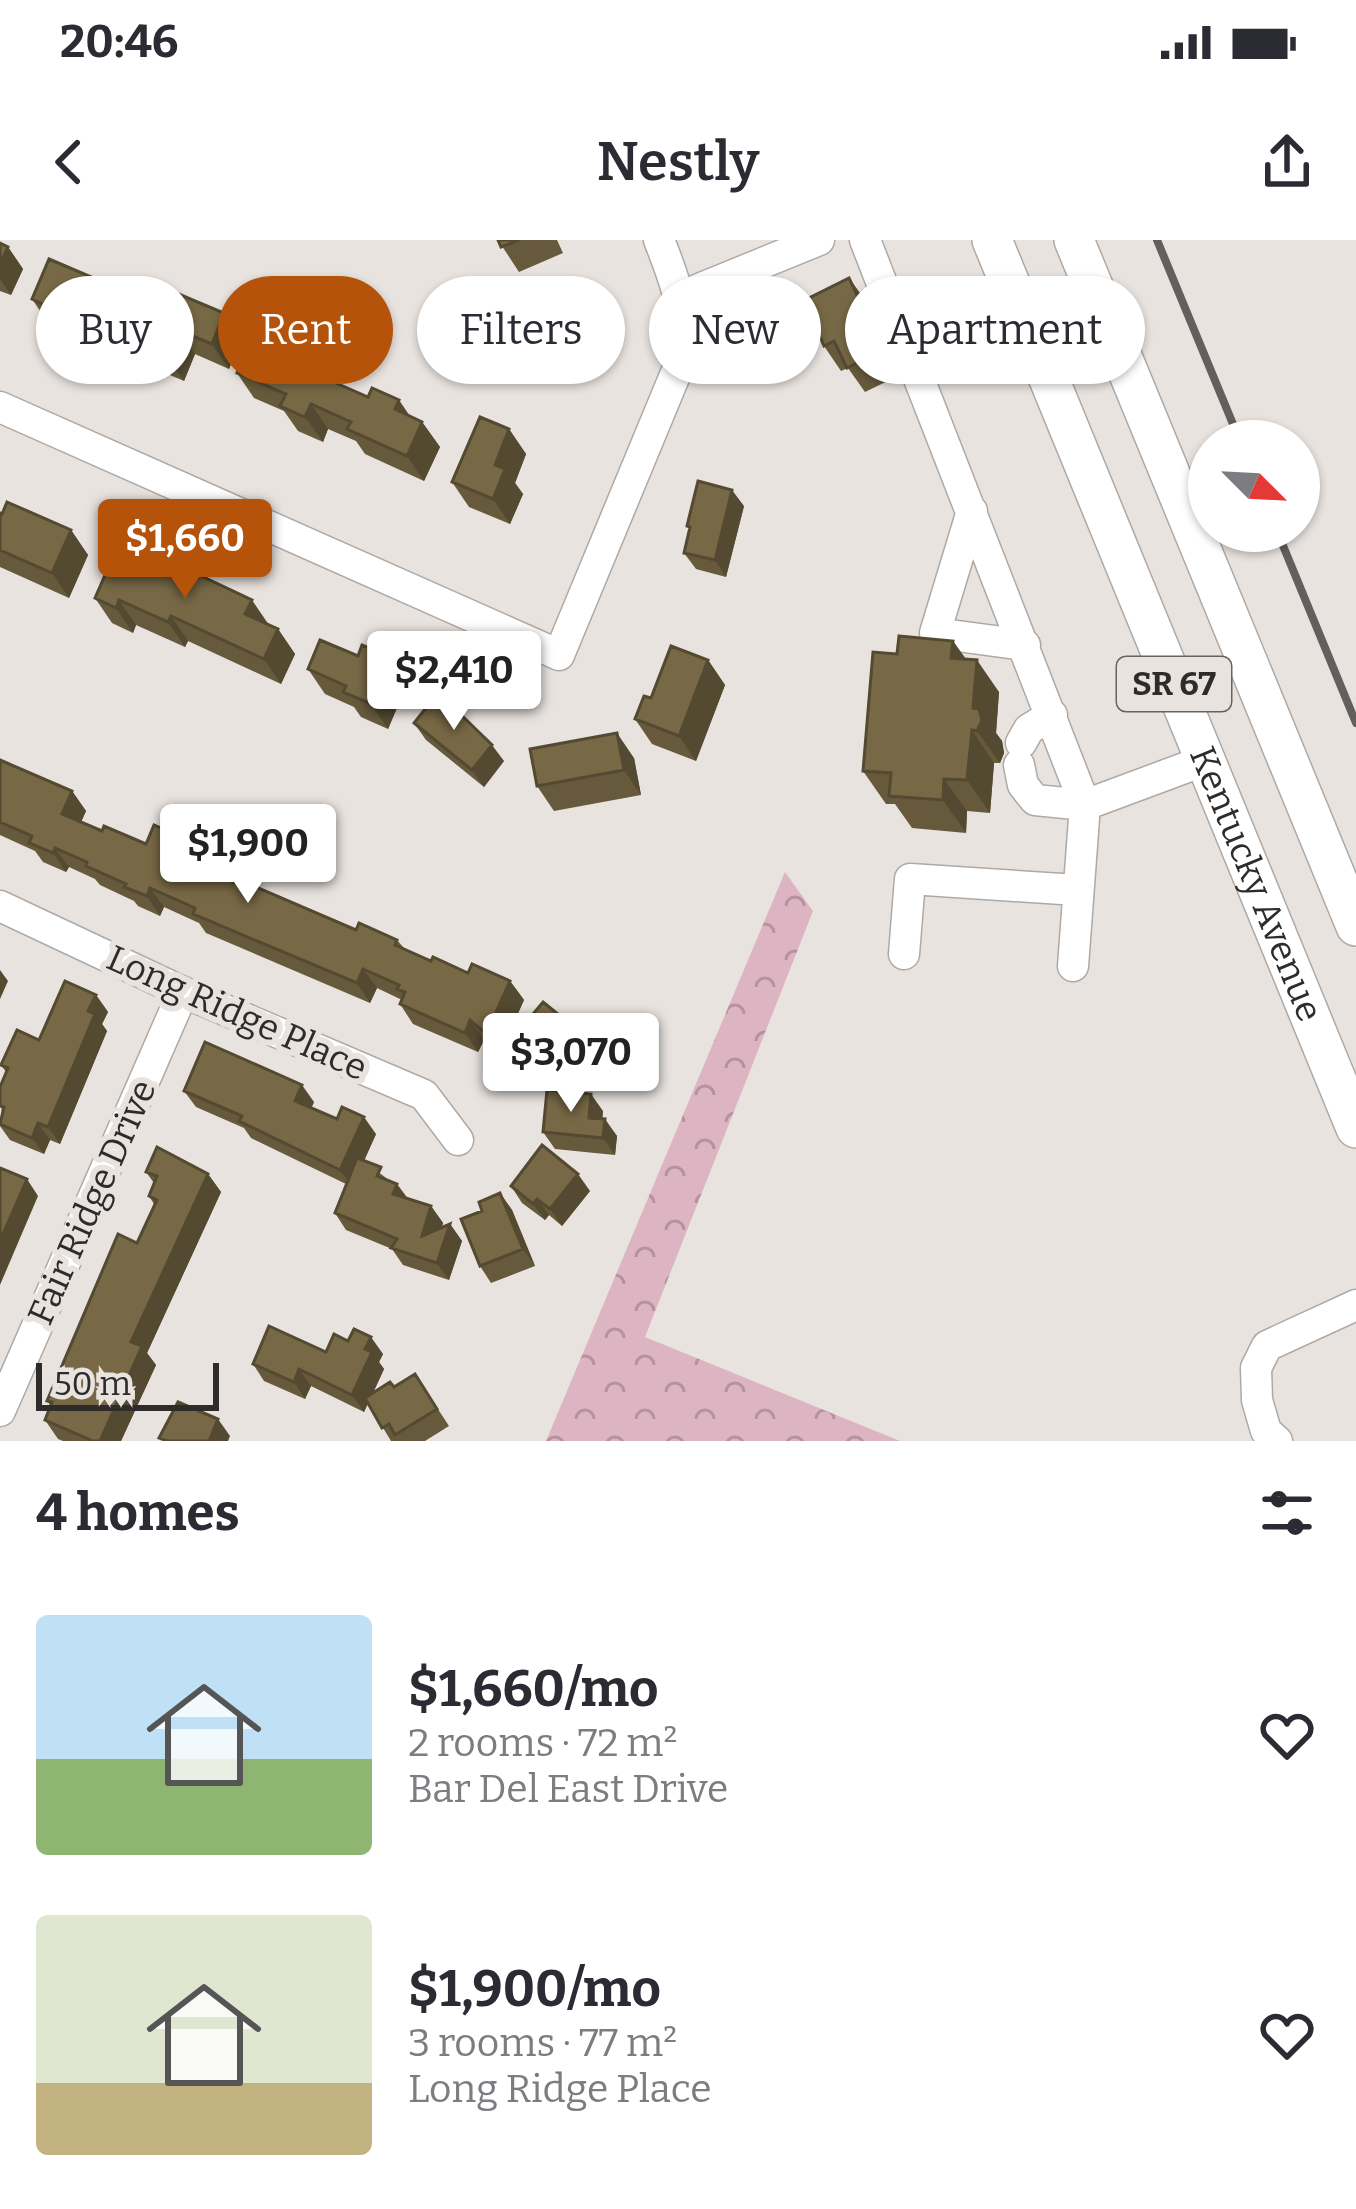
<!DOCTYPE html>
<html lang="en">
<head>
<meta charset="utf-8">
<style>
	:root { --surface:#fff; --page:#f7f7f7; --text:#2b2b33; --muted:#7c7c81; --accent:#b45309 }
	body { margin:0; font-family:Bitter,serif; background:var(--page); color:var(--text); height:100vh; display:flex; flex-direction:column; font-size:45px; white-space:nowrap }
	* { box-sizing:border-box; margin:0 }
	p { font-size:39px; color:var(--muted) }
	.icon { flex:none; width:66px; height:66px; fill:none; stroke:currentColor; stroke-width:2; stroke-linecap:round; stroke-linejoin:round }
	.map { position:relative; height:1201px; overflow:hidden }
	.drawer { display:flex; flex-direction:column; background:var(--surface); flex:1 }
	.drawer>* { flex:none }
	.guide { position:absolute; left:36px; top:36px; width:1284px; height:108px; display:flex; gap:24px }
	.needle { width:78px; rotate:114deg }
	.tools { position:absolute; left:1188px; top:180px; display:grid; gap:24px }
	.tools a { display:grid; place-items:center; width:132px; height:132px; border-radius:50%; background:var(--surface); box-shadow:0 3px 9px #0004; font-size:60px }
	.scale { position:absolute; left:36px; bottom:30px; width:183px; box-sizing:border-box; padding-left:12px; border:6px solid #2e2c2b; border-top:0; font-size:33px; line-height:42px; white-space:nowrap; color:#2e2c2b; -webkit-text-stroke:9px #e9e3df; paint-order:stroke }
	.price { position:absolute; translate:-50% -102px; padding:0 27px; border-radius:12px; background:#fff; color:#222; font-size:39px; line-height:78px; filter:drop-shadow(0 3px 6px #0008) }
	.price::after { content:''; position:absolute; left:50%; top:72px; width:36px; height:27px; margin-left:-18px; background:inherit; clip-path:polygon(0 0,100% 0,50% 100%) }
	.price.on { background:var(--accent); color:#fff }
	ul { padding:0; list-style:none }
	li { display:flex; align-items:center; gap:36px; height:300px; padding:0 36px }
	li span { display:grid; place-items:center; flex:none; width:336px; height:240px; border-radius:12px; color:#555 }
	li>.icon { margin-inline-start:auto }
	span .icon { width:144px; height:144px; fill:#fffc; stroke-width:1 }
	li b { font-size:51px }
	h2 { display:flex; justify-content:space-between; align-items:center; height:144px; padding:0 36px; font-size:51px }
	.chip { padding:0 42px; border-radius:54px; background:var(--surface); box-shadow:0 3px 9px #0004; font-size:42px; line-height:108px }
	.chip.on { background:var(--accent); color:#fff }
	.status { display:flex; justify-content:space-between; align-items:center; height:84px; padding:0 60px; background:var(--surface); direction:ltr }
	.status svg { height:33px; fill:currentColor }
	header { display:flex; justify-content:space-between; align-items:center; height:156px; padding:0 36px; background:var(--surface); font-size:54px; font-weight:600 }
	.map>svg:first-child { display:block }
	.forest { fill:url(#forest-crowns) }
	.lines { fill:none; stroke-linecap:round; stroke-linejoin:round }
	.minor-casing { stroke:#afa9a6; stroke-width:33 }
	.major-casing { stroke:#afa9a6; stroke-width:42 }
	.minor { stroke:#fff; stroke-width:30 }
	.major { stroke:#fff; stroke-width:39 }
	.rail { stroke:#635f5e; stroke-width:8 }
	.wall { fill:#675a3c }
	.shaded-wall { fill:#544a31 }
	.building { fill:#786946; stroke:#544a31; stroke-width:3 }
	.labels { text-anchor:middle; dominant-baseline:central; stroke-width:12; stroke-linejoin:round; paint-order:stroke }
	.shield { fill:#e9e3df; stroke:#666361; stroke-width:3 }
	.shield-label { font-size:33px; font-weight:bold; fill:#2e2c2b }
	.street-label { font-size:36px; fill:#2e2c2b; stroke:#e9e3df }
</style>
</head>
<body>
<div class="status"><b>20:46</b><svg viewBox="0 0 49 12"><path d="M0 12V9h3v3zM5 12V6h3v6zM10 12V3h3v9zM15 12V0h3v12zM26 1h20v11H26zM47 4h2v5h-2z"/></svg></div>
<header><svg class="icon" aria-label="back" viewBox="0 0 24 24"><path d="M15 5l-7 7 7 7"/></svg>Nestly<svg class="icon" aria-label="share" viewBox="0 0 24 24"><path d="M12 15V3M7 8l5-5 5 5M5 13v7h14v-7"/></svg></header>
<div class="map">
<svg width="1356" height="1201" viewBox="0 0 1356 1201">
	<defs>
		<pattern id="forest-crowns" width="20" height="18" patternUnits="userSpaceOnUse" patternTransform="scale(3)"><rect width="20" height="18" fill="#ddb4c2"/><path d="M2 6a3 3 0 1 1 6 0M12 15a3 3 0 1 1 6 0" fill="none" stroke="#b4939e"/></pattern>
	</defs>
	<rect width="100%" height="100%" fill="#e9e3df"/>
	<path class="forest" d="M 785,632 L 813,671 L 645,1097 L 900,1201 L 546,1201 Z"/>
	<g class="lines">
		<g class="minor-casing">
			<path id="minor" d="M 865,0 L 1085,565 L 1206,520
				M 682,56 L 819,0
				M 0,167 L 559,415 L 678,128 C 690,79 677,45 659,0
				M 972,271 L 935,393 L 1025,405
				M 1021,503 L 1029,489 L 1052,475
				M 1019,525 L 1023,545 L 1035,560 L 1085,565 L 1073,726
				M 0,666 L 183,752 L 424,855 L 458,900
				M 904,714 L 910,639 L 1077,650
				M 0,1171 L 183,752
				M 1277,1201 L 1266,1191 L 1257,1160 L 1256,1128 L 1267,1106 L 1356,1065"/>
		</g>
		<g class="major-casing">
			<g id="major">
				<path id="s1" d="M 992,0 L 1356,888"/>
				<path d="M 1074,0 L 1356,686"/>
			</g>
		</g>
		<use href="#minor" class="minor"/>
		<use href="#major" class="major"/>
		<path class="rail" d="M 1157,0 L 1240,201
			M 1277,291 L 1356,483"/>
	</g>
	<path class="wall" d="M 498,0 L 557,0 L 563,13 L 519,32 Z
		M 0,3 L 8,7 L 23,29 L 11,55 L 0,51 Z
		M 849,38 L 867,63 L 880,93 L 876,95 L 896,137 L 865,152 L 848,128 L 841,131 L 824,106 Z
		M 157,45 L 242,98 L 229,129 L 195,114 L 184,141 L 151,127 L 134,102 Z
		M 32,59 L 134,73 L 120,104 L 95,93 L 94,97 L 74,88 L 71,94 L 49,84 Z
		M 237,133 L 410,176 L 422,182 L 440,207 L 424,241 L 365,214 L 356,201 L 328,189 L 323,202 L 298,191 L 284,171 L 254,158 Z
		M 509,189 L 526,214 L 515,243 L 523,254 L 510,284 L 469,267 L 452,242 Z
		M 744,266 L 726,337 L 696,329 L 684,313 L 690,290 L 687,286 Z
		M 0,273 L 71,290 L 88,315 L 69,358 L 0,327 Z
		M 116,310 L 278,389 L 295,414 L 281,444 L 188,401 L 185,407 L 136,385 L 133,393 L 112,383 L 95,358 Z
		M 953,401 L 965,419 L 999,452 L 996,493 L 1002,501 L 1004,513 L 1000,523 L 994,523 L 990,573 L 967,571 L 966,593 L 912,588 L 895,564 L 886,564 L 863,531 Z
		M 358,416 L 391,417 L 408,442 L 388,489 L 361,477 L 354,467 L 325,454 L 308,429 Z
		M 708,420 L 725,445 L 696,521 L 652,504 L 635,479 L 651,458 Z
		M 414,483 L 504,521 L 484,547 L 426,500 Z
		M 634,518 L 641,555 L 554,571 L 537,546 Z
		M 0,520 L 72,551 L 86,571 L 81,582 L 102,591 L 146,604 L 192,602 L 205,621 L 202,628 L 247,648 L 356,690 L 397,700 L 404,708 L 431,721 L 468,733 L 510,741 L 524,760 L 500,813 L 484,800 L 478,812 L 413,784 L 400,764 L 402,760 L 377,748 L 370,763 L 206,693 L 199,683 L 164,667 L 160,676 L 138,666 L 134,661 L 100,645 L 95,639 L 69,627 L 66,632 L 43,622 L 35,611 L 0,595 Z
		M 96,755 L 108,772 L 102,784 L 107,791 L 60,904 L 50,900 L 44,914 L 10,900 L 0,886 L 2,875 L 0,847 L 6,832 L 1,825 L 39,800 Z
		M 585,804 L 546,851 L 515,826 L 504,809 Z
		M 184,851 L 314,862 L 311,868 L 376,894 L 364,921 L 390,941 L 407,958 L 431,966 L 443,983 L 442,987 L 450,984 L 462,1001 L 449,1040 L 403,1025 L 392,1009 L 346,990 L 335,973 L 346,944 L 251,898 L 244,888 L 196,867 Z
		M 603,871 L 602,879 L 617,896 L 615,915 L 555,909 L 543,892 Z
		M 146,932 L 208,934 L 221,952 L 147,1113 L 156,1125 L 121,1201 L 63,1201 L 58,1199 L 45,1180 L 51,1166 L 47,1161 L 137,1003 L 154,964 L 149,956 L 154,943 Z
		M 511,946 L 590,951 L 562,986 L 549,975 L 545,980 L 522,963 Z
		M 500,953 L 512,970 L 535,1026 L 491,1043 L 480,1026 L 482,971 Z
		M 348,1101 L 383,1114 L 379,1122 L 384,1129 L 373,1153 L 394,1147 L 415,1134 L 449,1186 L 425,1201 L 391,1201 L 368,1163 L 364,1172 L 311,1146 L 305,1159 L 264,1141 L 253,1124 L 326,1112 Z"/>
	<path class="shaded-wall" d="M 8,7 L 23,29 L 11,55 L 0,39 L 0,24 Z
		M 849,38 L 867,63 L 880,93 L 863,68 Z
		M 117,48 L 134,73 L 120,104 L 103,79 Z
		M 56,63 L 74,88 L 71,94 L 53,69 Z
		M 78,68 L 95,93 L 94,97 L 76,72 Z
		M 859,70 L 876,95 L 896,137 L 879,112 Z
		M 224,73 L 242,98 L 229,129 L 212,104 Z
		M 178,90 L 195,114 L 184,141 L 167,116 Z
		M 399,160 L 416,185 L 395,169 Z
		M 311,164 L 328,189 L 323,202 L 305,177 Z
		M 422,182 L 440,207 L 424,241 L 407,216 Z
		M 509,189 L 526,214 L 515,243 L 523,254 L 510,284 L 493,259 L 495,225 Z
		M 732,250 L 744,266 L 726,337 L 715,320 Z
		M 71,290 L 88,315 L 69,358 L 52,333 Z
		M 119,360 L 136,385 L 133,393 L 116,368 Z
		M 252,360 L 269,385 L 245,374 Z
		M 171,376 L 188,401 L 185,407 L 168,382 Z
		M 278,389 L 295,414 L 281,444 L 264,419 Z
		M 953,401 L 976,433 L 977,420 L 999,452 L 996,493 L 1002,501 L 1004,513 L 1000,523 L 977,491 L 973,468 L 951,418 Z
		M 391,417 L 408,442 L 388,489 L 371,464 Z
		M 708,420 L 725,445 L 696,521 L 679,496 Z
		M 972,490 L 994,523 L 990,573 L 967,540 Z
		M 617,493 L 634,518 L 641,555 L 624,530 Z
		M 492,505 L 504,521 L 484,547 L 472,530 Z
		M 944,539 L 967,571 L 966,593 L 943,560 Z
		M 72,551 L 86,571 L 76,593 L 62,574 Z
		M 192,602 L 205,621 L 197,639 L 184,620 Z
		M 55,608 L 69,627 L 66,632 L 53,613 Z
		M 150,648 L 164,667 L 160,676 L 147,656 Z
		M 363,729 L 377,748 L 370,763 L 357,743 Z
		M 0,730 L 8,741 L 0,759 Z
		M 510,741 L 524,760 L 500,813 L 486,794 Z
		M 96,755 L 108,772 L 102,784 L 107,791 L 60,904 L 48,887 Z
		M 470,780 L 484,800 L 478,812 L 465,793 Z
		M 574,787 L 585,804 L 546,851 L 534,834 Z
		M 302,845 L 314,862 L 307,878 L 295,861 Z
		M 591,854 L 603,871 L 601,895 L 589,878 Z
		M 364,877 L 376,894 L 352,947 L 340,930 Z
		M 605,879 L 617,896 L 615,915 L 603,898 Z
		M 38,883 L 50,900 L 44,914 L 32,898 Z
		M 208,934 L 221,952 L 147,1113 L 156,1125 L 121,1201 L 100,1201 L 131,1102 Z
		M 578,934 L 590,951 L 562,986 L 550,969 Z
		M 27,939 L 38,956 L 0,1045 L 0,1001 Z
		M 397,944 L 409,960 L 393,954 Z
		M 500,953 L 512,970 L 535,1026 L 523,1009 Z
		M 537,959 L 549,975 L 545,980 L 533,964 Z
		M 431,966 L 443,983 L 433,1012 L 422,996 Z
		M 450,984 L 462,1001 L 449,1040 L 437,1023 Z
		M 371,1097 L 383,1114 L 379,1122 L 384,1129 L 364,1172 L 352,1155 L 365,1109 Z
		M 299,1129 L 311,1146 L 305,1159 L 294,1142 Z
		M 218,1179 L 230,1196 L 228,1201 L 209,1201 Z"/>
	<path class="building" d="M 498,0 L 519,0 L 501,7 Z
		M 0,3 L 8,7 L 0,24 Z
		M 49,19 L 117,48 L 103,79 L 78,68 L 76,72 L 56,63 L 53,69 L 32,59 Z
		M 849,38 L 863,68 L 859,70 L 879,112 L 847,128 L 834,101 L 824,106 L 805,60 Z
		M 157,45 L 224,73 L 212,104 L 178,90 L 167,116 L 134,102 Z
		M 249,105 L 368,157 L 372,148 L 399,160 L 395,169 L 422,182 L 407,216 L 347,189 L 351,182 L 311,164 L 305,177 L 280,166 L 286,154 L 237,133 Z
		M 480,177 L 509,189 L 495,225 L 505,229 L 493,259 L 452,242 Z
		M 698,241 L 732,250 L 715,320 L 684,313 L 690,287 L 687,286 Z
		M 7,262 L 71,290 L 52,333 L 0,310 L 0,273 L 2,274 Z
		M 116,310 L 160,325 L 163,318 L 252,360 L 245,374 L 278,389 L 264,419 L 171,376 L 168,382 L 119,360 L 116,368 L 95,358 Z
		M 899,396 L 953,401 L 951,418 L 977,420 L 973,468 L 979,469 L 982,480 L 977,491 L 972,490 L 967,540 L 944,539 L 943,560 L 889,556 L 891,533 L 863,531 L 873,412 L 897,414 Z
		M 320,400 L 358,416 L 362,405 L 391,417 L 371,464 L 343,452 L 346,446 L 308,429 Z
		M 671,406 L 708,420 L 679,496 L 635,479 L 644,456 L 651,458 Z
		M 434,458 L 451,472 L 454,468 L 492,505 L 472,530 L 414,483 Z
		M 617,493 L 624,530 L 537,546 L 530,509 Z
		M 0,520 L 72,551 L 62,574 L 102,591 L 104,586 L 146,604 L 154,585 L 192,602 L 184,620 L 247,648 L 249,644 L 356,690 L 359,683 L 397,700 L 395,705 L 431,721 L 433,717 L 468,733 L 472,724 L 510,741 L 486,794 L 470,780 L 465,793 L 400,764 L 405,752 L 397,749 L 399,745 L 363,729 L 357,743 L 193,674 L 195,668 L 150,648 L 147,656 L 124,647 L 126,644 L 86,626 L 87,622 L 55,608 L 53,613 L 29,603 L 32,596 L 0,582 Z
		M 65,741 L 96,755 L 88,771 L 95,774 L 48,887 L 38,883 L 32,898 L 0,884 L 4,867 L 0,866 L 0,847 L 8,828 L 1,825 L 17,790 L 39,800 Z
		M 543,762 L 574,787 L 534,834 L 504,809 Z
		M 205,802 L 302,845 L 295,861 L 337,879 L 342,867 L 364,877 L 340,930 L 239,881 L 242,876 L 184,851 Z
		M 547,850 L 591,854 L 589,878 L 605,879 L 603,898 L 543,892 Z
		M 542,905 L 578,934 L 550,969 L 537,959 L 533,964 L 511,946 Z
		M 157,907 L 208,934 L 131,1102 L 142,1106 L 100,1201 L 93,1201 L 45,1180 L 52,1162 L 47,1161 L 118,994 L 137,1003 L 157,960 L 149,956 L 157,936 L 146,932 Z
		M 357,918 L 381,927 L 377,936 L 397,944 L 393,954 L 431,966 L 422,996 L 450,984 L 437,1023 L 391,1008 L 397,999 L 335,973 Z
		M 0,928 L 27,939 L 0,1001 Z
		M 500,953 L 523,1009 L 480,1026 L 461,979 L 482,971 L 479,962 Z
		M 269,1086 L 326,1112 L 334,1094 L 348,1101 L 354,1089 L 371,1097 L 365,1109 L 372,1112 L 352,1155 L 299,1129 L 294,1142 L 253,1124 Z
		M 415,1134 L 437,1169 L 395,1195 L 389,1184 L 382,1188 L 365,1158 L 390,1142 L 394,1147 Z
		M 178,1162 L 218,1179 L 209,1201 L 167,1201 L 159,1198 Z"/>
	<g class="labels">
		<rect class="shield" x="1117" y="417" width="114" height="54" rx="9"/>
		<g class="shield-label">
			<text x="1174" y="444">SR 67</text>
		</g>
		<g class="street-label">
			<text stroke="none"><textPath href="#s1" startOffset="696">Kentucky Avenue</textPath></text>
			<text transform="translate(237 773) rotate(24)">Long Ridge Place</text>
			<text transform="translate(92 962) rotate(-66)">Fair Ridge Drive</text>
		</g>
	</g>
</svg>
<div class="tools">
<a><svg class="needle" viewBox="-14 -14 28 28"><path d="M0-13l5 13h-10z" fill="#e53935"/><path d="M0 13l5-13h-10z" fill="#7c7c81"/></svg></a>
</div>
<div class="scale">50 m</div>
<b class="price on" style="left:185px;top:361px">$1,660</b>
<b class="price" style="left:454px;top:493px">$2,410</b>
<b class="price" style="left:248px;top:666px">$1,900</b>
<b class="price" style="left:571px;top:875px">$3,070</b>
<div class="guide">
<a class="chip">Buy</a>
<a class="chip on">Rent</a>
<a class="chip">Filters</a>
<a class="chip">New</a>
<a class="chip">Apartment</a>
</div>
</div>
<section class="drawer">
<h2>4 homes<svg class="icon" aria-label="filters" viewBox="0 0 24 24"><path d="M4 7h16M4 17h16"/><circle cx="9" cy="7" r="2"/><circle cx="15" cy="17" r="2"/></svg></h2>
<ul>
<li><span style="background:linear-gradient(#bfe0f5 60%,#8fb573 0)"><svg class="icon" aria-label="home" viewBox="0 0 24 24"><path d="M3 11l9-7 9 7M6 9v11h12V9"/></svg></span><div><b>$1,660/mo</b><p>2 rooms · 72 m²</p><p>Bar Del East Drive</p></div><svg class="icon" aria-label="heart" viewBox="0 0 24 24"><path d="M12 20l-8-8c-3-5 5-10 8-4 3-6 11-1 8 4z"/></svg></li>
<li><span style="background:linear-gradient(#dfe7d0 70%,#c2b280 0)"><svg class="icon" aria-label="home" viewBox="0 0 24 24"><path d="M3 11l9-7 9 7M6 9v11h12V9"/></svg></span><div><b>$1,900/mo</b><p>3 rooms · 77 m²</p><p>Long Ridge Place</p></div><svg class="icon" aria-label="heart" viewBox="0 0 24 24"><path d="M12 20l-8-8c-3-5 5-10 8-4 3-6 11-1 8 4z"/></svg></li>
</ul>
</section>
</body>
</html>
